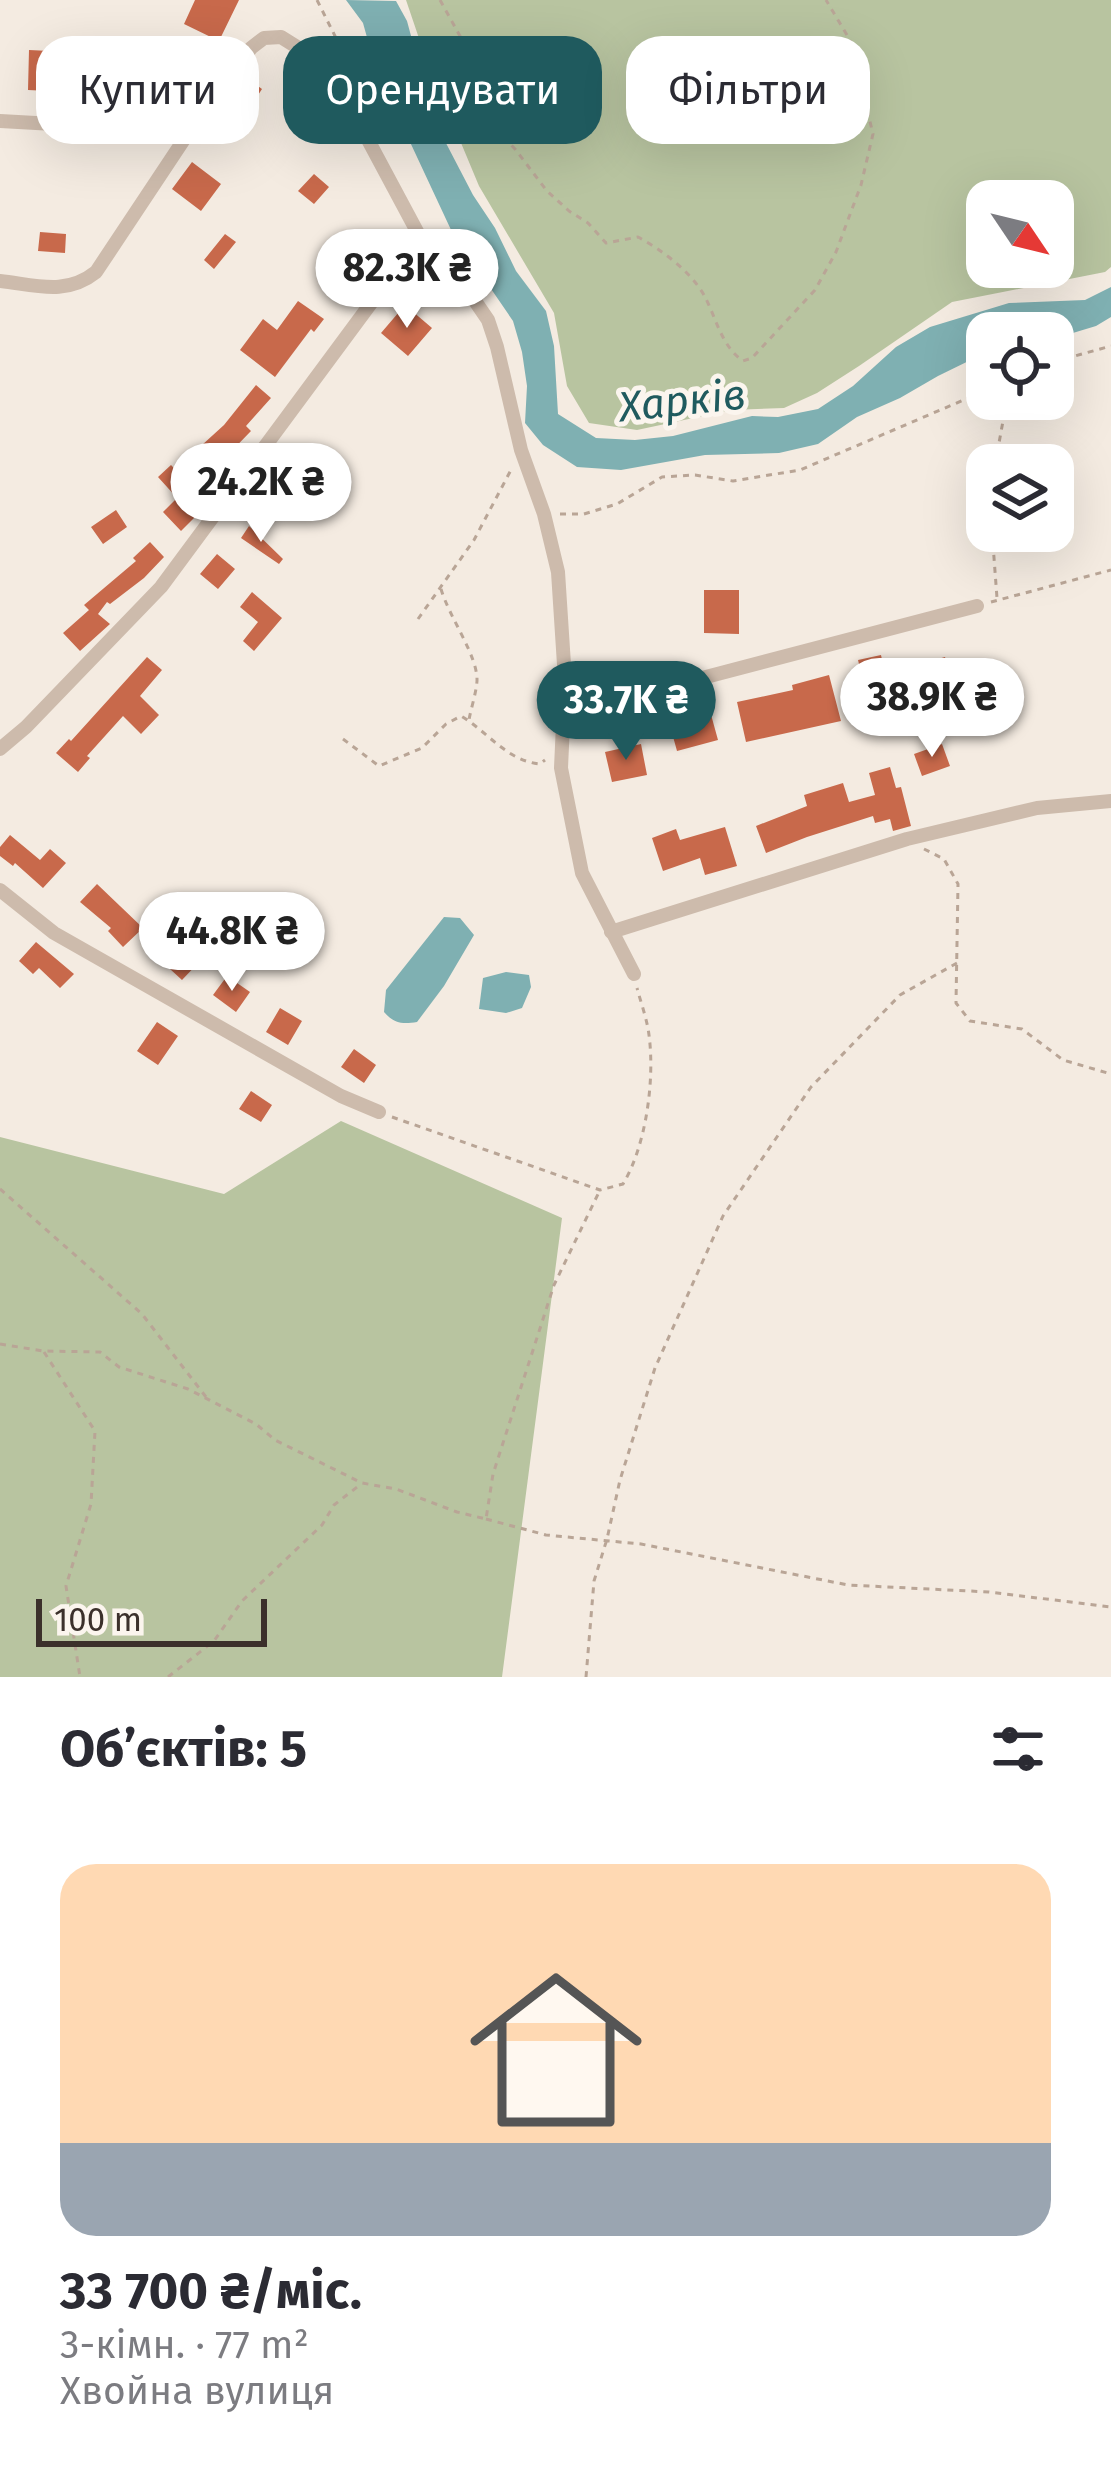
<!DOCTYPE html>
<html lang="uk">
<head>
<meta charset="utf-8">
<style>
	:root { --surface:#fff; --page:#f2f2f3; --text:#2b2b33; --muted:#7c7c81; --accent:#1f5a5e }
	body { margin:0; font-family:"Fira Sans",sans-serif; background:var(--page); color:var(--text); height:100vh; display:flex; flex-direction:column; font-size:45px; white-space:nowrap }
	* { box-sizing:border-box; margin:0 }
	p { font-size:39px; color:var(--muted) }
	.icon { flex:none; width:66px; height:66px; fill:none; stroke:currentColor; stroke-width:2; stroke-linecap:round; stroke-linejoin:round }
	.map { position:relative; height:1677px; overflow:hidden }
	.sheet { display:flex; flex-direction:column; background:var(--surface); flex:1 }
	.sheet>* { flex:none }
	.top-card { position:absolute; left:36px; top:36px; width:1041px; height:108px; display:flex; gap:24px }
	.needle { width:78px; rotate:125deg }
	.tools { position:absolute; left:966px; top:180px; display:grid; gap:24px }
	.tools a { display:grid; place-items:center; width:108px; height:108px; border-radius:24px; background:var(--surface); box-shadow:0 12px 48px #0002; font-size:60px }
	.scale { position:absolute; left:36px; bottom:30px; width:231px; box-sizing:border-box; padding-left:12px; border:6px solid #3b302b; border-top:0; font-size:33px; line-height:42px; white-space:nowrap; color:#3b302b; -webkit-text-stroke:9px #fbf5ee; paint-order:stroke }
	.price { position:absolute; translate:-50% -102px; padding:0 27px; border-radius:42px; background:#fff; color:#222; font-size:39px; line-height:78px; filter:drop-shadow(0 3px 6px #0008) }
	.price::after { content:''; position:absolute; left:50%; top:72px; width:36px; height:27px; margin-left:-18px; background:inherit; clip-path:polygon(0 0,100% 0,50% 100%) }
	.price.on { background:var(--accent); color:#fff }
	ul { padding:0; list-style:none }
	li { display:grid; align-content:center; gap:24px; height:636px; padding:0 60px }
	li span { display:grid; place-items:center; height:372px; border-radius:36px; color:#555 }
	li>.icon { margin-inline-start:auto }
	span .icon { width:216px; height:216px; fill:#fffc; stroke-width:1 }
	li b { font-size:51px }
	h2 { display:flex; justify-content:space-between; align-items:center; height:144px; padding:0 60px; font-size:51px }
	.tag { padding:0 42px; border-radius:36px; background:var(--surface); box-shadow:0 12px 48px #0002; font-size:42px; line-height:108px }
	.tag.on { background:var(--accent); color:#fff }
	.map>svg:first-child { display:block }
	.green { fill:#b8c4a0; fill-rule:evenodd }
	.water { fill:#7fb0b2 }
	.building { fill:#c8694b }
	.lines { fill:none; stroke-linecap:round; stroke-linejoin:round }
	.path { stroke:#b9a596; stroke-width:3; stroke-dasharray:6 6; stroke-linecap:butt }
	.minor { stroke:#cdbbac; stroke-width:14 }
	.labels { text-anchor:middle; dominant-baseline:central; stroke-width:10; stroke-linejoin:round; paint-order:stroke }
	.water-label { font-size:42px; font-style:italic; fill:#1f5a5e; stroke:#fbf5ee }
</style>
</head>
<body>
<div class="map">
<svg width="1111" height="1677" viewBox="0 0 1111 1677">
	<rect width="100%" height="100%" fill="#f4ebe1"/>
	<path class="green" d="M 406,0 L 1111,0 L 1111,267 L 1105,272 L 952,302 L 859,366 L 817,393 L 784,408 L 731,410 L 637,430 L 589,423 L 567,386 L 554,313 L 479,186 L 426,59 ZM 987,201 L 1053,201 L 1053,267 L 987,267 Z
		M 341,1121 L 562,1218 L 502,1677 L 0,1677 L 0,1137 L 224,1194 Z"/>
	<path class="water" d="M 346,0 L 396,1 L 407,21 L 414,47 L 421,89 L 435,122 L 473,195 L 495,228 L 516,271 L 546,311 L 554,346 L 558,414 L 596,438 L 635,440 L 673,436 L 752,416 L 778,417 L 818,409 L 853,386 L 896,347 L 930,327 L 1009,303 L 1085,300 L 1111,287 L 1111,317 L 1096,326 L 1053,339 L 1053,333 L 987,333 L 987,352 L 938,376 L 900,398 L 857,417 L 818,444 L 779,453 L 705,455 L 621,470 L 577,467 L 543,445 L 525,423 L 527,386 L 522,352 L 513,321 L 452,232 L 410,142 L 385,102 L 363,23 Z
		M 444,917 L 460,918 L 474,935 L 444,986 L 417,1022 C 403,1024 394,1024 384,1012 L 386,990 Z
		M 506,972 L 529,975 L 531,987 L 522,1008 L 506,1013 L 479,1009 L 483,978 Z"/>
	<path class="building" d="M 195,0 L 239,0 L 219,41 L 184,24 Z
		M 29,50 L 50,51 L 49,91 L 28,90 Z
		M 247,78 L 262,89 L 245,115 L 229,105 Z
		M 192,162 L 221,184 L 201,211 L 172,189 Z
		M 314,174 L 329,187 L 314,204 L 298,191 Z
		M 40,232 L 66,234 L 65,253 L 38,251 Z
		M 225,234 L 236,242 L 214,269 L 204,260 Z
		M 355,236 L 375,252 L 354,279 L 334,263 Z
		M 298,301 L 324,319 L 314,332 L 311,329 L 275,377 L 240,350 L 263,319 L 277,330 Z
		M 405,305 L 432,328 L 408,356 L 381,333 Z
		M 256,385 L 271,398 L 246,426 L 251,431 L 219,464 L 202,445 L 224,425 Z
		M 171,465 L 186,481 L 195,472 L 213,491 L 195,509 L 199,513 L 181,531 L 163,512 L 177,498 L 158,477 Z
		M 308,477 L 331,494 L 314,515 L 292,498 Z
		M 116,510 L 127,527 L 103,544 L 91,527 Z
		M 249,526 L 283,559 L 279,564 L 241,538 Z
		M 150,542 L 164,557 L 144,578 L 110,604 L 107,602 L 98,614 L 110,624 L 80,651 L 63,633 L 89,610 L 84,605 L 136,561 L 133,558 Z
		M 217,554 L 235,569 L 218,589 L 200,574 Z
		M 704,590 L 739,590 L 739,634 L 704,633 Z
		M 252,592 L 282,618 L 254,651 L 243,641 L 258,622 L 240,607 Z
		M 881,655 L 886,678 L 864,684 L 858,660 Z
		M 147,657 L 162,670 L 140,696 L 159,715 L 141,734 L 123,716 L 87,756 L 90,758 L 78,772 L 56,753 L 69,739 L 71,741 Z
		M 945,657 L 951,676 L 924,684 L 918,665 Z
		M 829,675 L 841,721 L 746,742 L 737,702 L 793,690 L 792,685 Z
		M 710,711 L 718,740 L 677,751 L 669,722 Z
		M 641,744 L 647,775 L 612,782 L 605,752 Z
		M 942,744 L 950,766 L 922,776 L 914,754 Z
		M 890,767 L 896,788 L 901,787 L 911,826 L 893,831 L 890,819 L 875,823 L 873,816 L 807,837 L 766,853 L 756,826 L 807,806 L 804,795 L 843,783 L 849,802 L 875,795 L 869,773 Z
		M 725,827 L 737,866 L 705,875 L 700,858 L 663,871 L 652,838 L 676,829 L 680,840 Z
		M 10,835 L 40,860 L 50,849 L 66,863 L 43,888 L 15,863 L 13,866 L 0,856 L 0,847 Z
		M 97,884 L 143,928 L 123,947 L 108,931 L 111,928 L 80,902 Z
		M 36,942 L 74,974 L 60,988 L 39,968 L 33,974 L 19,961 Z
		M 189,948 L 202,959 L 182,980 L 170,969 Z
		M 227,976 L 250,992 L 236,1012 L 213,995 Z
		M 280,1008 L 302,1021 L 288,1045 L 266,1032 Z
		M 157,1022 L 178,1036 L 158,1065 L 137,1051 Z
		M 354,1049 L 376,1065 L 364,1083 L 341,1067 Z
		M 251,1091 L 272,1105 L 261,1122 L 239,1109 Z"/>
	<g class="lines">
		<path class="path" d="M 317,0 L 337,40 L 350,87
			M 440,0 L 475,63 L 479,112 L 515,149 L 547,191 L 569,211 L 588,223 L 606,243 L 638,237 C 662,250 690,271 704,295 C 716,317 721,346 743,361 L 752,358 L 815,290 L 836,252 L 861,185 L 873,134 L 850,40 L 826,0
			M 1053,362 L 1111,346
			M 995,465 L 1007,399
			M 560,514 L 584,514 L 617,504 L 662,477 L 695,475 L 733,481 L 800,470 L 987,390
			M 992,531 L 997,598
			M 441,589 C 449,617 478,656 477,681 C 476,694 471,708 469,720
			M 991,602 L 1111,570
			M 418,619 L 474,540 L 512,468
			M 343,739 L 379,766 L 422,748 L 446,724 L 461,716 C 488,732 507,761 540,764 L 545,760
			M 924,849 L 944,859 L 958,884 L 956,1003 L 970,1021 L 1022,1029 L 1063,1060 L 1111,1074
			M 392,1117 L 600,1190 L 623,1184 C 646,1146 655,1080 649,1035 C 647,1019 641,1003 637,988
			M 0,1189 L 142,1314 L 206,1397
			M 0,1344 L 43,1351 L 100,1352 L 119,1367 L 188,1389 L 256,1424 L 275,1440 L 362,1483 L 396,1489 L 457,1512 L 486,1519 L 493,1474 L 554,1285 L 600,1190
			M 44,1352 L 95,1431 L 91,1504 L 66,1586 L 80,1677
			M 486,1519 L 546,1535 L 641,1544 L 848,1585 L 989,1592 L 1111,1607
			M 168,1677 L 214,1641 L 242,1601 L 322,1525 L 334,1505 L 361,1484
			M 586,1677 L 594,1581 L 607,1539 L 620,1480 L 655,1368 L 723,1216 L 811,1087 L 900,995 L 957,963"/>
		<path class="minor" d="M 0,121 L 107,127 L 185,138
			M 0,281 C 36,285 66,296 96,272 L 185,138 L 251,48 L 264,38 L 281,37 L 305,52 L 359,123 L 420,237 L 460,279 L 488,320 L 497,347 L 521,450 L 544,514 L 558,572 L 565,680 L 561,768 L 582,873 L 634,974
			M 565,680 L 628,689 L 664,688 L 977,606
			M 0,749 L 26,727 L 161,587 L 420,237
			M 0,890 L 54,933 L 341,1096 L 379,1112
			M 611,932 L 907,839 L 1037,808 L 1111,801"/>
	</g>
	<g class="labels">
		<g class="water-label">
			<text transform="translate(682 401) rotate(-6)">Харків</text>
		</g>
	</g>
</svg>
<div class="tools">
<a><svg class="needle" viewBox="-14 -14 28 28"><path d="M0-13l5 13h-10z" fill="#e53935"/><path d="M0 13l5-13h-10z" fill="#7c7c81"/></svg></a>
<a><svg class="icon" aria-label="locate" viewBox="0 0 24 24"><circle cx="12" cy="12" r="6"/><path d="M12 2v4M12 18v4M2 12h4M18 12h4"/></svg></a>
<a><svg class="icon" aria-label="layers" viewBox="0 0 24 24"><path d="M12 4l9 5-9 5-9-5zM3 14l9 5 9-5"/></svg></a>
</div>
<div class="scale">100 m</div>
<b class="price" style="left:407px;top:331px">82.3K ₴</b>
<b class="price" style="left:261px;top:545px">24.2K ₴</b>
<b class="price" style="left:932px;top:760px">38.9K ₴</b>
<b class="price on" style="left:626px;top:763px">33.7K ₴</b>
<b class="price" style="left:232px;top:994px">44.8K ₴</b>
<div class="top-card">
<a class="tag">Купити</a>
<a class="tag on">Орендувати</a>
<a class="tag">Фільтри</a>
</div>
</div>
<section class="sheet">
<h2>Об’єктів: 5<svg class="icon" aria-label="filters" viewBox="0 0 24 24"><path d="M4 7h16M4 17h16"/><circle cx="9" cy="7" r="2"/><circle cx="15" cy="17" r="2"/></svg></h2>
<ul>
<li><span style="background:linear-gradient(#ffd9b3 75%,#9aa5b1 0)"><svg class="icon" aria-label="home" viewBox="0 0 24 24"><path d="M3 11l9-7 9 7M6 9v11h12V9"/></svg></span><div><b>33 700 ₴/міс.</b><p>3-кімн. · 77 m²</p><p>Хвойна вулиця</p></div></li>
</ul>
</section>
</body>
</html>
